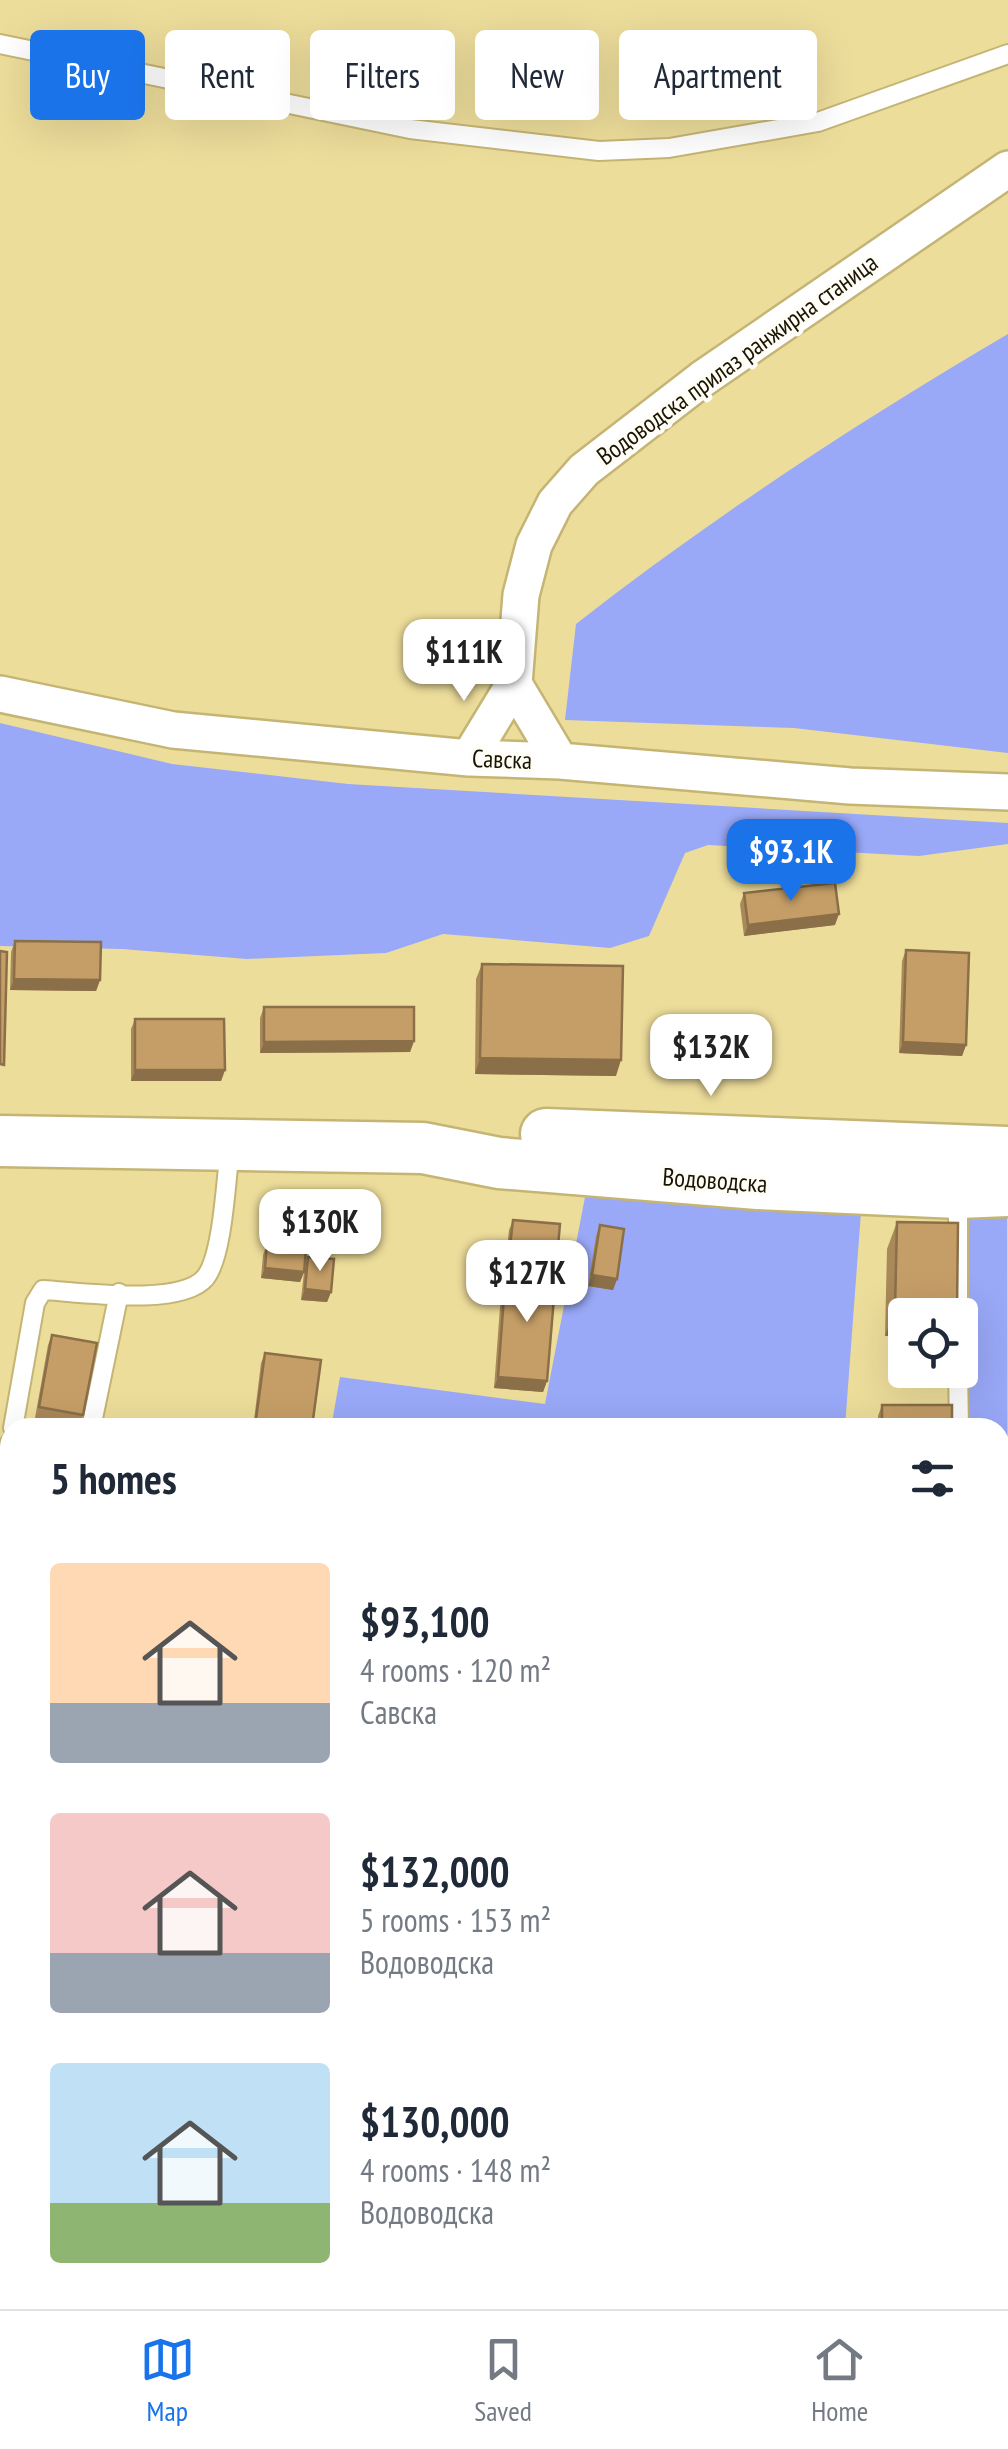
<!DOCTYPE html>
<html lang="en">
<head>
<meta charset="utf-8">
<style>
	:root { --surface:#fff; --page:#f6f6f7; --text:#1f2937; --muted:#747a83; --line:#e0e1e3; --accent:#1a73e8 }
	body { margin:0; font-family:"PT Sans Narrow",sans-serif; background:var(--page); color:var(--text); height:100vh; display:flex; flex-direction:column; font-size:38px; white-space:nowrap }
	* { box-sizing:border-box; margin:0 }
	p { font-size:32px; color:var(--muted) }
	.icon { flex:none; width:55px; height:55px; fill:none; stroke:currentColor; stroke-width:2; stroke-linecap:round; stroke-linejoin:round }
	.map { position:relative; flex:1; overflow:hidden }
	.sheet { position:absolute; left:0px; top:1418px; width:1010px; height:892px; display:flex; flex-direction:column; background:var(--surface); border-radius:30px 30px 0 0; box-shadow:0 10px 40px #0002 }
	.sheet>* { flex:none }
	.top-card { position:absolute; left:30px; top:30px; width:950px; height:90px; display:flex; gap:20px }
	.tools { position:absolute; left:888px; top:1298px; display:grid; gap:20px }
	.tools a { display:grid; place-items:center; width:90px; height:90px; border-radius:10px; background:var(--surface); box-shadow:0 10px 40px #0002; font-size:50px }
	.price { position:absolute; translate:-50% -85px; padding:0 22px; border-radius:20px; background:#fff; color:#222; font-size:32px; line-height:65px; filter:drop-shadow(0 2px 5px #0008) }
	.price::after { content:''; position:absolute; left:50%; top:60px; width:30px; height:22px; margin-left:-15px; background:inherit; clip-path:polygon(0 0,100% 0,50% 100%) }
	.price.selected { background:var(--accent); color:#fff }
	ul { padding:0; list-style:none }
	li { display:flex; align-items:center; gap:30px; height:250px; padding:0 50px }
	li span { display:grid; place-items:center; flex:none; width:280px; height:200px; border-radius:10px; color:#555 }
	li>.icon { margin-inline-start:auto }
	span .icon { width:120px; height:120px; fill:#fffc; stroke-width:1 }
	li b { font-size:42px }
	h2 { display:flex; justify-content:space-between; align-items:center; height:120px; padding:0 50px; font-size:42px }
	.tag { padding:0 35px; border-radius:10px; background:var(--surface); box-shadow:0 10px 40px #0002; font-size:35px; line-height:90px }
	.tag.selected { background:var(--accent); color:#fff }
	.menu { display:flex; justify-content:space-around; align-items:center; height:140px; border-top:2px solid var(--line); background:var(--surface); font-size:28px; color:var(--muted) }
	.menu a { display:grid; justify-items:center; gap:5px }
	.menu .selected { color:var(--accent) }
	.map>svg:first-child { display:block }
	.green { fill:#99a8f7 }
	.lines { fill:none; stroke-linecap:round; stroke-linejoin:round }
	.lane-casing { stroke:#c5b574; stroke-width:22 }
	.street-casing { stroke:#c5b574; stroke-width:40 }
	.secondary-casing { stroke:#c5b574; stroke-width:55 }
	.lane { stroke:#fff; stroke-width:18 }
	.street { stroke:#fff; stroke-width:35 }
	.secondary { stroke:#fff; stroke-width:50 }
	.wall { fill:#a98859 }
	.shaded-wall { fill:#8a6f48 }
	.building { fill:#c59e67; stroke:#8a6f48; stroke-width:2.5 }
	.labels { text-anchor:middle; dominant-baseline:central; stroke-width:8; stroke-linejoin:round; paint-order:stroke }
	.street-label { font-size:25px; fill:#1b1400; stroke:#fffdf7 }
</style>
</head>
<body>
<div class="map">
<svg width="1008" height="2309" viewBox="0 0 1008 2309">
	<rect width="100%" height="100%" fill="#eddd9b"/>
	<path class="green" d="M 1008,334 L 1008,753 L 794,728 L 565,720 L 576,624 C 713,517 858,422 1008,334 Z
		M 0,723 L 172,764 L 348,784 L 1008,823 L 1008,844 L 919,856 L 708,845 L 685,853 L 649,936 L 610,948 L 443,934 L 386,953 L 247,959 L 122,949 L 0,946 Z
		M 1007,1191 L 1008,1816 L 1000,1817 L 1000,1428 L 959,1427 L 958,1193 Z
		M 586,1192 L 861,1212 L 845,1427 L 331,1428 L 340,1377 L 545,1404 Z
		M 0,1588 L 10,1590 L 10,2109 L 0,2110 Z"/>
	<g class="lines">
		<g class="lane-casing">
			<path id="lane" d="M 0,44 L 410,129 L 599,151 L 669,148 L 818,122 L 1008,54
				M 958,1193 L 958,1315
				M 958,1370 L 959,1428
				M 13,1428 L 35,1303 L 43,1290 C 79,1292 180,1307 205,1278 C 223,1257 226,1178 230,1148
				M 91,1428 L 119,1293
				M 7,1462 L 10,1443"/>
		</g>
		<g class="street-casing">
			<path id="street" d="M 0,694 L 173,730 L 469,758 L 560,761 L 850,786 L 1008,792
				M 469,758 L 514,684
				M 560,761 L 514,684 L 521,595 L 534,545 L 555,503 L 584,470 L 702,379 L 1008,169
				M 1000,1817 L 1008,1816
				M 1000,1932 L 1008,1930
				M 1000,2285 L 1008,2284
				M 444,2306 L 618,2300"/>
		</g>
		<g class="secondary-casing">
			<path id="secondary" d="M 546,1134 L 1008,1152
				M 0,1141 L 423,1148 L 499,1163 L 758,1184 L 958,1193 L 1008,1191"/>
		</g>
		<use href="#lane" class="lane"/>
		<use href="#street" class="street"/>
		<use href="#secondary" class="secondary"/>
	</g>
	<path class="wall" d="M 744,893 L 835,925 L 744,936 L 740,904 Z
		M 15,941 L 100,980 L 96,991 L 10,990 L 11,952 Z
		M 906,950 L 966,1045 L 962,1056 L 899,1053 L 902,961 Z
		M 482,964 L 616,1076 L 475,1074 L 476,979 Z
		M 264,1007 L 414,1041 L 410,1052 L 260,1053 L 260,1018 Z
		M 135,1019 L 225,1070 L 221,1081 L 131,1081 L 131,1029 Z
		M 513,1220 L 556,1269 L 554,1274 L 547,1381 L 543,1392 L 494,1388 L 502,1280 L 504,1275 L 509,1230 Z
		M 897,1222 L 958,1223 L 885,1336 L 887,1249 Z
		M 600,1225 L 617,1279 L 613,1290 L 588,1286 L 596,1236 Z
		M 267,1244 L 305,1267 L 308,1257 L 331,1292 L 327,1302 L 301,1300 L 304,1272 L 300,1282 L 261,1278 L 263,1255 Z
		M 52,1335 L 83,1415 L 80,1426 L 35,1418 L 48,1345 Z
		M 265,1353 L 311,1428 L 253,1428 L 261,1363 Z
		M 882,1405 L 952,1428 L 878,1428 L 878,1416 Z
		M 0,1484 L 6,1560 L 2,1570 L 0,1570 Z"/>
	<path class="shaded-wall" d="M 839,914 L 835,925 L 744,936 L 748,925 Z
		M 14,979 L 100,980 L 96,991 L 10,990 Z
		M 414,1041 L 410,1052 L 260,1053 L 264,1042 Z
		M 903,1042 L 966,1045 L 962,1056 L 899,1053 Z
		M 480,1058 L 621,1060 L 616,1076 L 475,1074 Z
		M 135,1070 L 225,1070 L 221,1081 L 131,1081 Z
		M 508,1264 L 556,1269 L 552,1280 L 506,1270 Z
		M 265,1268 L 304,1272 L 300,1282 L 261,1278 Z
		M 592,1275 L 617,1279 L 613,1290 L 588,1286 Z
		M 305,1289 L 331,1292 L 327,1302 L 301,1300 Z
		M 895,1309 L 957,1309 L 955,1315 L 905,1315 L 905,1336 L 885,1336 Z
		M 498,1377 L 547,1381 L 543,1392 L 494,1388 Z
		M 256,1419 L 312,1427 L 253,1428 Z
		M 1000,2097 L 1008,2097 L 1008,2107 L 1000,2108 Z
		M 1008,2213 L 1008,2224 L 1000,2224 L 1000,2214 Z"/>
	<path class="building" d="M 835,883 L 839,914 L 748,925 L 744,893 Z
		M 15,941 L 101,942 L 100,980 L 14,979 Z
		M 906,950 L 969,953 L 966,1045 L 903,1042 Z
		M 0,951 L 7,952 L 4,1065 L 0,1064 Z
		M 482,964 L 623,966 L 621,1060 L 480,1058 Z
		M 264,1007 L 414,1007 L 414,1041 L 264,1042 Z
		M 135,1019 L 224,1019 L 225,1070 L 135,1070 Z
		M 513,1220 L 560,1224 L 556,1269 L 508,1264 Z
		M 897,1222 L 958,1223 L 957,1309 L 895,1309 Z
		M 600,1225 L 624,1229 L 617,1279 L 592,1275 Z
		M 267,1244 L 306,1249 L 304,1272 L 265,1268 Z
		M 308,1257 L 334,1259 L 331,1292 L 305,1289 Z
		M 506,1270 L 556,1274 L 547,1381 L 498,1377 Z
		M 52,1335 L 97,1343 L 83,1415 L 39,1407 Z
		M 265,1353 L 321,1360 L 312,1427 L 256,1419 Z
		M 882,1405 L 952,1405 L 952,1428 L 882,1428 Z
		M 0,1484 L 10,1486 L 10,1532 L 6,1560 L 0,1559 Z
		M 1008,2038 L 1008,2097 L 1000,2097 L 1000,2039 Z
		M 1000,2160 L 1008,2160 L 1008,2213 L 1000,2214 Z"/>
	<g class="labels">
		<g class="street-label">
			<text transform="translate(737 359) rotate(-36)">Водоводска прилаз ранжирна станица</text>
			<text transform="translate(502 759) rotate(2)">Савска</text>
			<text transform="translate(715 1180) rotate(4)">Водоводска</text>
		</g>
	</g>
</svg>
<div class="tools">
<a><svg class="icon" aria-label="locate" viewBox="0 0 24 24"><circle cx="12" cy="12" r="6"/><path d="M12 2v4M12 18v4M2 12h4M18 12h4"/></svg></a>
</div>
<b class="price" style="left:464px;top:704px">$111K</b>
<b class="price selected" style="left:791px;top:904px">$93.1K</b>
<b class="price" style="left:711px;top:1099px">$132K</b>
<b class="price" style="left:320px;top:1274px">$130K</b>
<b class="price" style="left:527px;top:1325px">$127K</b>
<div class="top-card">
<a class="tag selected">Buy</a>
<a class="tag">Rent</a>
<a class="tag">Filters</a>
<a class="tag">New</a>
<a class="tag">Apartment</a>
</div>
<section class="sheet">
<h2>5 homes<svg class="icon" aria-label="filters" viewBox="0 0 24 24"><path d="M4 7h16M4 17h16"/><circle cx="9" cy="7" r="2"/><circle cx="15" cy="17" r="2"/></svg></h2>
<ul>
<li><span style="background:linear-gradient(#ffd9b3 70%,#9aa5b1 0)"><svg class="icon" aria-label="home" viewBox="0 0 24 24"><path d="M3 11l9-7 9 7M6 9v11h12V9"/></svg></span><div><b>$93,100</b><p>4 rooms · 120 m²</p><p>Савска</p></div></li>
<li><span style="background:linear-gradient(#f6c9c9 70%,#9aa5b1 0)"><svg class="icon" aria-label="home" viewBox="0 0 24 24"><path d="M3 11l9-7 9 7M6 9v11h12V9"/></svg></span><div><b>$132,000</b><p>5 rooms · 153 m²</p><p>Водоводска</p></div></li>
<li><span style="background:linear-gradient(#bfe0f5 70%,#8fb573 0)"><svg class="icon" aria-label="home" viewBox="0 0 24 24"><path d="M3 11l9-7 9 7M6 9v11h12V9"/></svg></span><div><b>$130,000</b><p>4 rooms · 148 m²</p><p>Водоводска</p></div></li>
</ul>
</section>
</div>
<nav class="menu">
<a class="selected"><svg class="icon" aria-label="map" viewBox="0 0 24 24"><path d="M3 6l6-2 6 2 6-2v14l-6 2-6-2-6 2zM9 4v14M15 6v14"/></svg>Map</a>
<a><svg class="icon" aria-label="saved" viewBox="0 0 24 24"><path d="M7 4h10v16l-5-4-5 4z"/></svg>Saved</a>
<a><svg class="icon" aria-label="home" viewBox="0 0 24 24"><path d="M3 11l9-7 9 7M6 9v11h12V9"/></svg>Home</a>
</nav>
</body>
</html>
